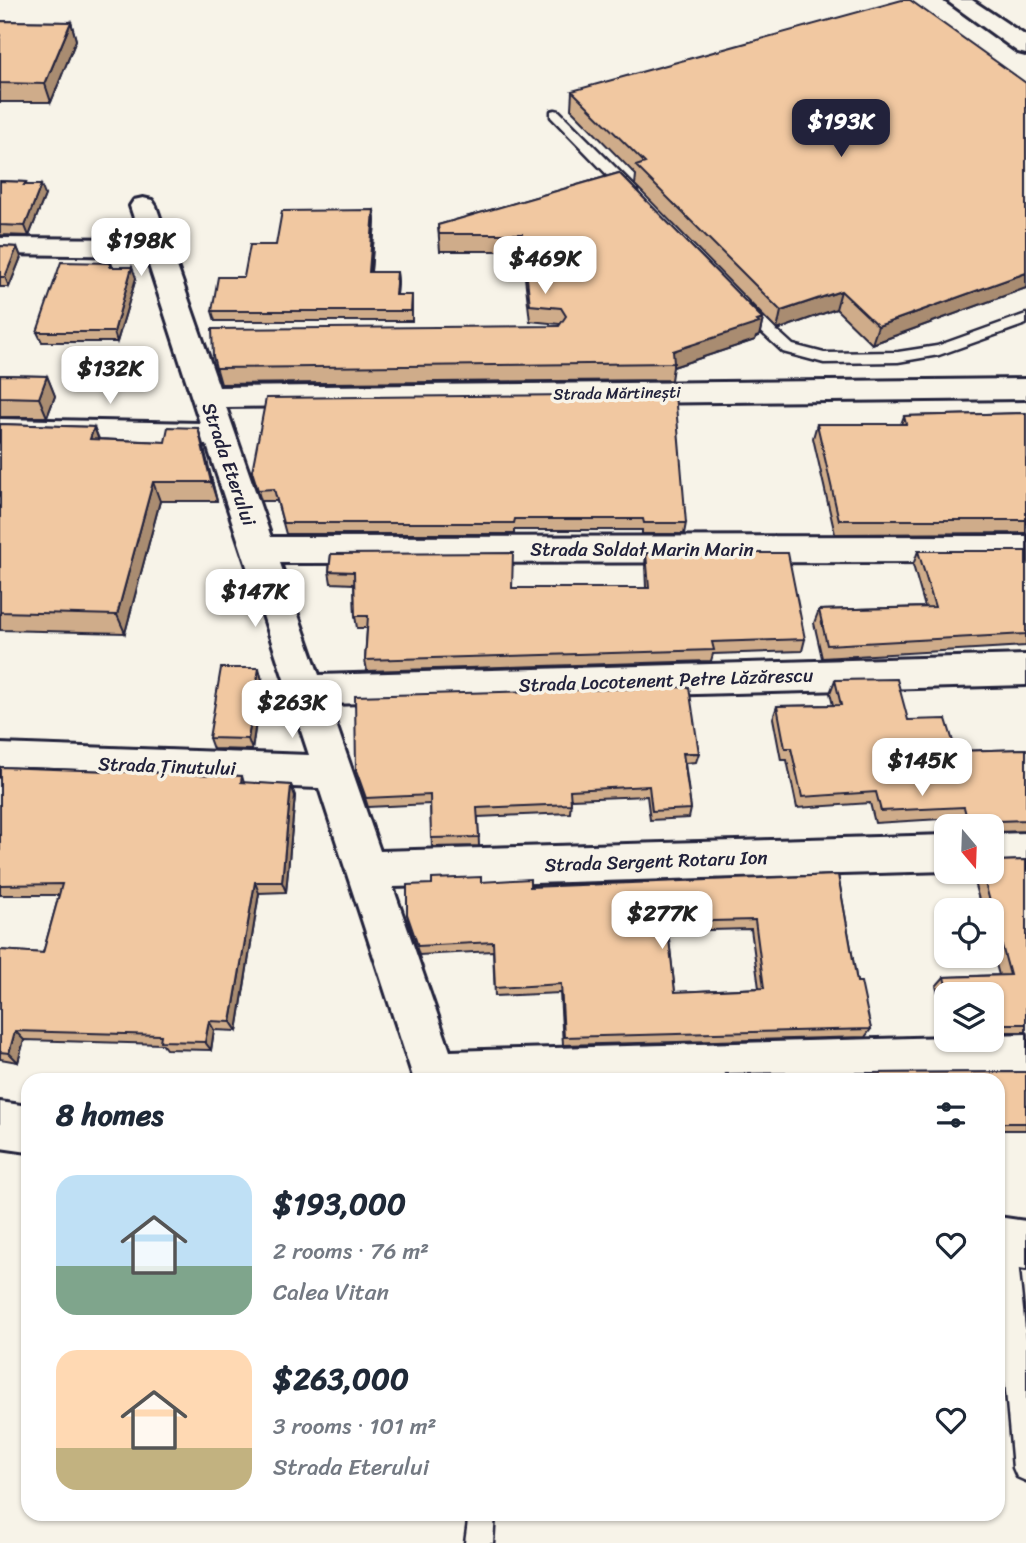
<!DOCTYPE html>
<html lang="en">
<head>
<meta charset="utf-8">
<style>
	:root { --surface:#fff; --page:#f6f6f7; --text:#1f2937; --muted:#747a83; --accent:#22223b }
	body { margin:0; font-family:Sriracha,sans-serif; background:var(--page); color:var(--text); height:100vh; display:flex; flex-direction:column; font-size:26px; white-space:nowrap }
	* { box-sizing:border-box; margin:0 }
	p { font-size:23px; color:var(--muted) }
	.icon { flex:none; width:38px; height:38px; fill:none; stroke:currentColor; stroke-width:2; stroke-linecap:round; stroke-linejoin:round }
	.map { position:relative; flex:1; overflow:hidden }
	.sheet { position:absolute; left:21px; top:1073px; width:984px; height:448px; display:flex; flex-direction:column; background:var(--surface); border-radius:21px; box-shadow:0 2px 5px #0004 }
	.sheet>* { flex:none }
	.needle { width:46px; rotate:161deg }
	.buttons { position:absolute; left:934px; top:814px; display:grid; gap:14px }
	.buttons a { display:grid; place-items:center; width:70px; height:70px; border-radius:14px; background:var(--surface); box-shadow:0 2px 5px #0004; font-size:35px }
	.price { position:absolute; translate:-50% -60px; padding:0 16px; border-radius:14px; background:#fff; color:#222; font-size:23px; line-height:46px; filter:drop-shadow(0 2px 4px #0008) }
	.price::after { content:''; position:absolute; left:50%; top:42px; width:21px; height:16px; margin-left:-10px; background:inherit; clip-path:polygon(0 0,100% 0,50% 100%) }
	.price.on { background:var(--accent); color:#fff }
	ul { padding:0; list-style:none }
	li { display:flex; align-items:center; gap:21px; height:175px; padding:0 35px }
	li span { display:grid; place-items:center; flex:none; width:196px; height:140px; border-radius:21px; color:#555 }
	li>.icon { margin-inline-start:auto }
	span .icon { width:84px; height:84px; fill:#fffc; stroke-width:1 }
	li b { font-size:30px }
	h2 { display:flex; justify-content:space-between; align-items:center; height:84px; padding:0 35px; font-size:30px }
	.map>svg:first-child { display:block }
	.lines { fill:none; stroke-linecap:round; stroke-linejoin:round }
	.lane-casing { stroke:#22223b; stroke-width:5 }
	.street-casing { stroke:#22223b; stroke-width:6 }
	.secondary-casing { stroke:#22223b; stroke-width:6 }
	.lane { fill:#f7f3e8; fill-rule:evenodd }
	.street { fill:#f7f3e8; fill-rule:evenodd }
	.secondary { fill:#f7f3e8; fill-rule:evenodd }
	.wall { fill:#cfac8a; stroke:#22223b; stroke-width:2; fill-rule:evenodd }
	.shaded-wall { fill:#a98c71; stroke:#22223b; stroke-width:2 }
	.building { fill:#f1c8a1; stroke:#22223b; stroke-width:2; fill-rule:evenodd }
	.labels { text-anchor:middle; dominant-baseline:central; stroke-width:7; stroke-linejoin:round; paint-order:stroke }
	.far-street-label { font-size:16px; fill:#22223b; stroke:#f7f3e8 }
	.street-label { font-size:19px; fill:#22223b; stroke:#f7f3e8 }
</style>
</head>
<body>
<div class="map">
<svg width="1026" height="1543" viewBox="0 0 1026 1543">
	<rect width="100%" height="100%" fill="#f7f3e8"/>
	<filter id="ink" filterUnits="userSpaceOnUse"><feTurbulence type="fractalNoise" baseFrequency=".0143" numOctaves="2"/><feDisplacementMap in="SourceGraphic" scale="14" xChannelSelector="R" yChannelSelector="G"/><feConvolveMatrix kernelMatrix="1 2 1 2 8 2 1 2 1" color-interpolation-filters="sRGB"/></filter>
	<g filter="url(#ink)">
		<g class="lines">
			<g class="lane-casing">
				<path id="lane" d="M 555,110 L 559,111 L 637,189 L 637,195 L 627,195 L 551,117 L 551,111 Z
					M 743,302 L 748,304 L 793,345 L 824,353 L 898,352 L 937,346 L 1026,314 L 1026,324 L 939,355 L 898,362 L 824,363 L 783,352 L 738,310 L 736,307 Z
					M 1004,1230 L 1013,1233 L 1016,1242 L 1026,1339 L 1026,1481 L 1017,1477 L 1013,1468 L 998,1303 L 998,1233 Z
					M 469,1514 L 495,1514 L 493,1543 L 465,1543 Z"/>
			</g>
			<g class="street-casing">
				<path id="street" d="M 143,198 L 152,200 L 156,206 L 219,387 L 1026,379 L 1026,399 L 226,407 L 271,537 L 1026,536 L 1026,562 L 280,563 L 319,675 L 1026,655 L 1026,685 L 329,704 L 380,851 L 947,835 L 947,871 L 393,887 L 450,1051 L 947,1037 L 947,1040 L 992,1040 L 992,1035 L 1026,1034 L 1026,1078 L 414,1080 L 319,788 L 0,776 L 0,744 L 309,755 L 207,445 L 0,441 L 0,419 L 200,423 L 146,256 L 0,254 L 0,238 L 141,239 L 130,206 L 134,200 Z
					M 1026,833 L 1026,869 L 992,870 L 992,834 Z"/>
			</g>
			<g class="secondary-casing">
				<path id="secondary" d="M 946,0 L 972,0 L 1026,36 L 1026,54 L 1018,52 Z
					M 0,1102 L 28,1106 L 28,1152 L 0,1148 Z
					M 998,1217 L 1026,1221 L 1026,1269 L 998,1265 Z"/>
			</g>
			<use href="#lane" class="lane"/>
			<use href="#street" class="street"/>
			<use href="#secondary" class="secondary"/>
		</g>
		<path class="wall" d="M 0,21 L 71,22 L 76,40 L 51,102 L 0,102 Z
			M 1026,83 L 1026,288 L 872,344 L 836,309 L 777,330 L 635,185 L 636,175 L 571,109 L 572,91 Z
			M 619,173 L 763,319 L 759,336 L 756,337 L 755,340 L 673,367 L 671,380 L 221,384 L 213,356 L 559,326 L 560,324 L 530,321 L 522,251 L 440,251 L 438,225 Z
			M 0,181 L 26,182 L 27,185 L 45,195 L 29,236 L 0,235 Z
			M 374,210 L 375,221 L 371,272 L 397,272 L 398,282 L 397,295 L 412,295 L 412,321 L 215,321 L 212,311 L 276,245 Z
			M 0,246 L 17,247 L 21,257 L 9,287 L 0,287 Z
			M 111,263 L 113,267 L 136,278 L 117,342 L 42,342 L 37,332 Z
			M 0,375 L 47,376 L 55,396 L 47,417 L 0,417 Z
			M 1026,413 L 1026,533 L 835,534 L 813,438 L 817,424 L 901,424 L 904,416 Z
			M 0,424 L 94,427 L 99,439 L 165,442 L 198,428 L 217,501 L 160,501 L 125,633 L 0,630 Z
			M 252,471 L 686,523 L 684,534 L 642,534 L 642,530 L 514,530 L 514,534 L 286,534 L 277,501 L 261,501 Z
			M 918,551 L 1026,551 L 1026,646 L 822,658 L 814,623 L 819,610 L 925,607 L 913,565 Z
			M 646,553 L 805,639 L 802,651 L 713,654 L 711,661 L 367,671 L 365,660 L 367,628 L 357,628 L 355,616 L 354,584 L 331,583 L 329,571 L 331,554 L 512,588 L 646,588 L 645,565 Z
			M 262,680 L 252,750 L 213,749 L 209,738 Z
			M 835,680 L 908,720 L 956,751 L 1026,749 L 1026,831 L 998,832 L 998,861 L 1026,860 L 1026,1032 L 995,1032 L 992,1035 L 992,994 L 947,994 L 947,1030 L 936,986 L 944,977 L 999,975 L 992,950 L 992,910 L 982,910 L 971,872 L 992,872 L 992,826 L 959,826 L 957,818 L 875,823 L 870,803 L 797,808 L 787,760 L 781,760 L 773,718 L 777,706 L 833,705 L 830,693 Z
			M 699,753 L 696,762 L 685,763 L 691,809 L 689,818 L 650,820 L 647,796 L 571,799 L 570,813 L 478,817 L 479,846 L 432,847 L 430,804 L 368,807 L 356,770 Z
			M 0,767 L 242,776 L 244,783 L 291,785 L 295,796 L 286,892 L 259,893 L 237,1031 L 214,1030 L 211,1050 L 166,1049 L 162,1044 L 24,1040 L 18,1062 L 0,1059 L 0,950 L 43,953 L 59,895 L 0,895 Z
			M 838,875 L 857,982 L 871,1029 L 865,1037 L 563,1045 L 560,993 L 495,996 L 493,951 L 419,955 L 409,924 L 407,914 L 481,882 L 530,887 ZM 751,929 L 759,988 L 675,992 L 668,931 Z
			M 1026,1072 L 1026,1130 L 998,1130 L 998,1080 L 723,1080 L 726,1074 Z"/>
		<path class="shaded-wall" d="M 71,22 L 76,40 L 51,102 L 45,84 Z
			M 41,185 L 45,195 L 29,236 L 25,226 Z
			M 374,210 L 375,221 L 370,282 L 369,272 Z
			M 17,247 L 21,257 L 9,287 L 5,277 Z
			M 132,267 L 136,278 L 117,342 L 114,332 Z
			M 397,272 L 398,282 L 396,306 L 395,295 Z
			M 1026,273 L 1026,288 L 872,344 L 878,326 Z
			M 841,291 L 836,309 L 777,330 L 781,311 Z
			M 763,319 L 759,336 L 756,337 L 755,340 L 673,367 L 673,351 Z
			M 47,376 L 55,396 L 47,417 L 39,398 Z
			M 94,427 L 101,446 L 90,439 Z
			M 198,428 L 204,448 L 217,501 L 211,482 Z
			M 153,482 L 160,501 L 125,633 L 117,615 Z
			M 259,668 L 262,680 L 252,750 L 248,739 Z
			M 291,785 L 295,796 L 286,892 L 282,882 Z
			M 255,882 L 259,893 L 237,1031 L 231,1022 Z
			M 209,1021 L 214,1030 L 211,1050 L 205,1042 Z
			M 15,1031 L 24,1040 L 18,1062 L 9,1053 Z"/>
		<path class="building" d="M 902,0 L 910,0 L 1026,83 L 1026,273 L 878,326 L 841,291 L 781,311 L 636,166 L 645,163 L 572,91 Z
			M 0,21 L 71,22 L 45,84 L 0,83 Z
			M 619,173 L 763,319 L 757,321 L 759,323 L 673,351 L 674,363 L 216,368 L 213,356 L 212,329 L 559,326 L 566,316 L 561,308 L 530,305 L 522,234 L 439,234 L 438,225 Z
			M 0,181 L 26,182 L 24,185 L 41,185 L 25,226 L 0,225 Z
			M 374,210 L 369,272 L 397,272 L 395,295 L 412,295 L 411,311 L 212,311 L 218,277 L 244,277 L 250,245 L 276,245 L 282,211 Z
			M 0,246 L 17,247 L 5,277 L 0,277 Z
			M 61,262 L 111,263 L 110,267 L 132,267 L 114,332 L 37,332 Z
			M 0,375 L 47,376 L 39,398 L 0,397 Z
			M 675,394 L 686,523 L 644,523 L 643,519 L 515,519 L 514,523 L 283,523 L 274,489 L 258,490 L 252,471 L 266,398 Z
			M 1026,413 L 1026,520 L 839,520 L 817,424 L 906,424 L 904,416 Z
			M 0,424 L 94,427 L 90,439 L 165,442 L 168,427 L 198,428 L 211,482 L 153,482 L 117,615 L 0,612 Z
			M 918,551 L 1026,551 L 1026,634 L 827,645 L 819,610 L 935,607 Z
			M 513,553 L 512,588 L 649,588 L 646,553 L 788,553 L 805,639 L 712,642 L 714,650 L 365,660 L 368,616 L 355,616 L 354,572 L 329,571 L 331,554 Z
			M 221,668 L 259,668 L 248,739 L 209,738 Z
			M 897,679 L 908,720 L 946,719 L 956,751 L 1026,749 L 1026,820 L 998,821 L 998,861 L 1026,860 L 1026,1024 L 1001,1024 L 998,1029 L 992,1029 L 992,994 L 948,994 L 944,977 L 1010,975 L 982,872 L 992,872 L 992,826 L 969,826 L 964,807 L 881,811 L 876,792 L 802,797 L 791,748 L 785,748 L 777,706 L 841,705 L 835,680 Z
			M 689,687 L 699,753 L 683,753 L 691,809 L 652,811 L 649,786 L 570,790 L 571,804 L 477,808 L 479,837 L 431,838 L 430,795 L 366,798 L 356,770 L 355,696 Z
			M 0,767 L 242,776 L 241,782 L 291,785 L 282,882 L 255,882 L 231,1022 L 209,1021 L 205,1042 L 160,1041 L 161,1035 L 15,1031 L 9,1053 L 0,1052 L 0,950 L 43,953 L 62,884 L 0,885 Z
			M 838,875 L 857,982 L 861,982 L 871,1029 L 564,1037 L 561,984 L 495,988 L 493,942 L 418,946 L 407,914 L 407,885 L 432,884 L 432,879 L 481,877 L 481,882 L 530,879 L 530,887 ZM 755,920 L 764,988 L 675,992 L 667,922 Z
			M 1026,1072 L 1026,1123 L 998,1123 L 998,1080 L 727,1080 L 726,1074 Z"/>
	</g>
	<g class="labels">
		<g class="far-street-label">
			<text transform="translate(617 393) rotate(-1)">Strada Mărtinești</text>
		</g>
		<g class="street-label">
			<text transform="translate(229 464) rotate(71)">Strada Eterului</text>
			<text x="642" y="549">Strada Soldat Marin Marin</text>
			<text transform="translate(666 680) rotate(-2)">Strada Locotenent Petre Lăzărescu</text>
			<text transform="translate(167 766) rotate(2)">Strada Ținutului</text>
			<text transform="translate(656 861) rotate(-2)">Strada Sergent Rotaru Ion</text>
		</g>
	</g>
</svg>
<div class="buttons">
<a><svg class="needle" viewBox="-14 -14 28 28"><path d="M0-13l5 13h-10z" fill="#e53935"/><path d="M0 13l5-13h-10z" fill="#747a83"/></svg></a>
<a><svg class="icon" aria-label="locate" viewBox="0 0 24 24"><circle cx="12" cy="12" r="6"/><path d="M12 2v4M12 18v4M2 12h4M18 12h4"/></svg></a>
<a><svg class="icon" aria-label="layers" viewBox="0 0 24 24"><path d="M12 4l9 5-9 5-9-5zM3 14l9 5 9-5"/></svg></a>
</div>
<b class="price on" style="left:841px;top:159px">$193K</b>
<b class="price" style="left:141px;top:278px">$198K</b>
<b class="price" style="left:545px;top:296px">$469K</b>
<b class="price" style="left:110px;top:406px">$132K</b>
<b class="price" style="left:255px;top:629px">$147K</b>
<b class="price" style="left:292px;top:740px">$263K</b>
<b class="price" style="left:922px;top:798px">$145K</b>
<b class="price" style="left:662px;top:951px">$277K</b>
<section class="sheet">
<h2>8 homes<svg class="icon" aria-label="filters" viewBox="0 0 24 24"><path d="M4 7h16M4 17h16"/><circle cx="9" cy="7" r="2"/><circle cx="15" cy="17" r="2"/></svg></h2>
<ul>
<li><span style="background:linear-gradient(#bfe0f5 65%,#7fa58c 0)"><svg class="icon" aria-label="home" viewBox="0 0 24 24"><path d="M3 11l9-7 9 7M6 9v11h12V9"/></svg></span><div><b>$193,000</b><p>2 rooms · 76 m²</p><p>Calea Vitan</p></div><svg class="icon" aria-label="heart" viewBox="0 0 24 24"><path d="M12 20l-8-8c-3-5 5-10 8-4 3-6 11-1 8 4z"/></svg></li>
<li><span style="background:linear-gradient(#ffd9b3 70%,#c2b280 0)"><svg class="icon" aria-label="home" viewBox="0 0 24 24"><path d="M3 11l9-7 9 7M6 9v11h12V9"/></svg></span><div><b>$263,000</b><p>3 rooms · 101 m²</p><p>Strada Eterului</p></div><svg class="icon" aria-label="heart" viewBox="0 0 24 24"><path d="M12 20l-8-8c-3-5 5-10 8-4 3-6 11-1 8 4z"/></svg></li>
</ul>
</section>
</div>
</body>
</html>
